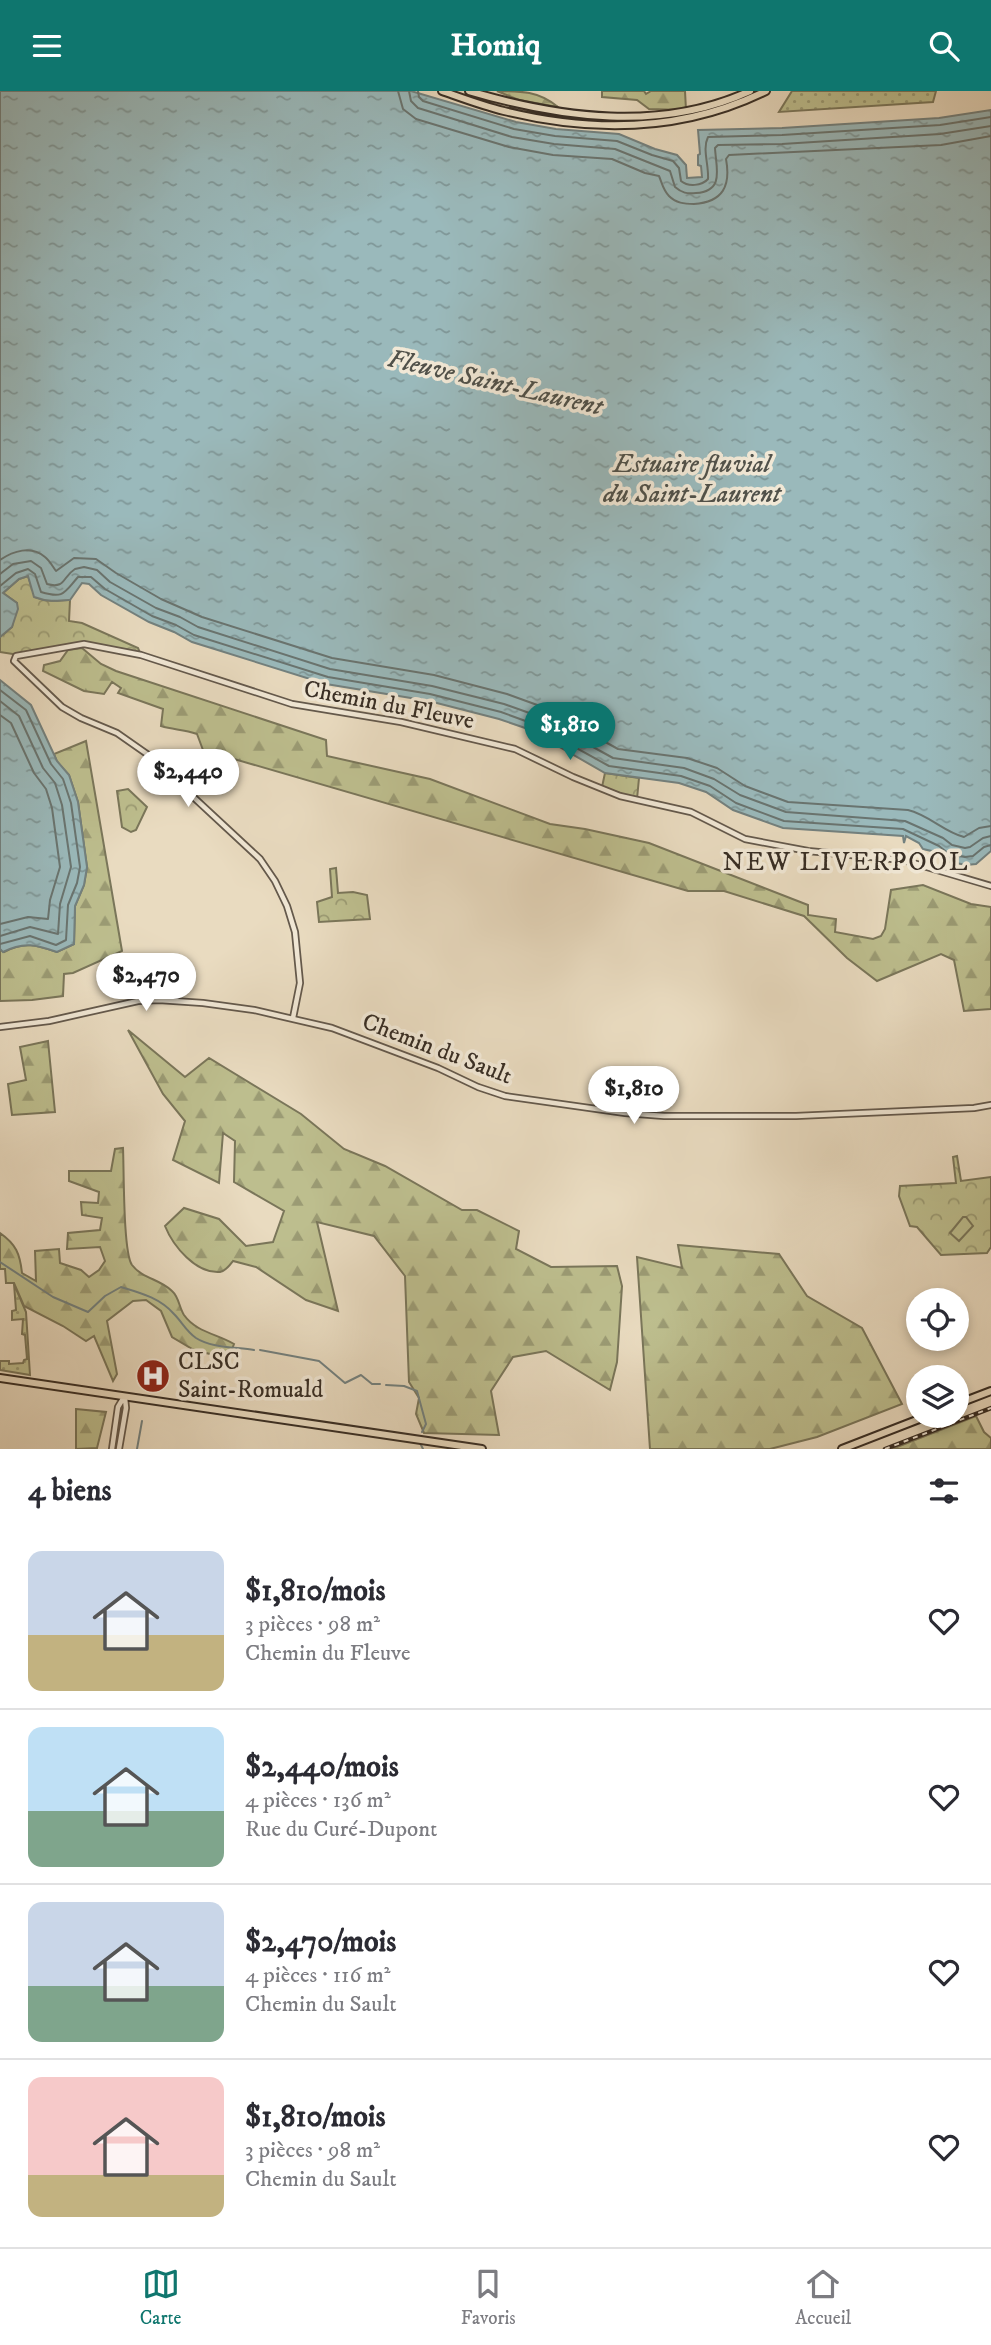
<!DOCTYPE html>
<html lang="fr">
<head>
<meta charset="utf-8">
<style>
	:root { --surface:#fff; --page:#f7f7f7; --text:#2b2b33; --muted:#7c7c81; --line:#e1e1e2; --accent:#0f766e }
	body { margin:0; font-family:"IM FELL DW Pica",serif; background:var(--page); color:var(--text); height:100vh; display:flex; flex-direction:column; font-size:26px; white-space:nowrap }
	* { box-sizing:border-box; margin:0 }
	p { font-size:23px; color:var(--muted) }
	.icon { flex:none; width:38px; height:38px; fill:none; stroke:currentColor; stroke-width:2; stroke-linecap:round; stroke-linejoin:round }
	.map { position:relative; height:1358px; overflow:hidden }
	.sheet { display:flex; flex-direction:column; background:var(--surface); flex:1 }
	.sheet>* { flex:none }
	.fabs { position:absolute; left:906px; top:1197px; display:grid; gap:14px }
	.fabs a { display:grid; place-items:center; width:63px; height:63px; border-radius:50%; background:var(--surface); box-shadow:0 4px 10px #0003; font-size:35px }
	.price { position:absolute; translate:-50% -60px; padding:0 16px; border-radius:24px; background:#fff; color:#222; font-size:23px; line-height:46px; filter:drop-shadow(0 2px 4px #0008) }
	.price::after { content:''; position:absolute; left:50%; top:42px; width:21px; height:16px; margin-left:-10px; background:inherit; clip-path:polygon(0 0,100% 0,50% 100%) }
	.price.selected { background:var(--accent); color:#fff }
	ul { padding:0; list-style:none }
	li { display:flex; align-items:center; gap:21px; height:175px; padding:0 28px }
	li+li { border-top:2px solid var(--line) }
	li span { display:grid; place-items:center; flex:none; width:196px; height:140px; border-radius:14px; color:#555 }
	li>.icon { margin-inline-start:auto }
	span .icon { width:84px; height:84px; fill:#fffc; stroke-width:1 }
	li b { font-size:30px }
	h2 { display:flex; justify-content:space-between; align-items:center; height:84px; padding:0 28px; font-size:30px }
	header { display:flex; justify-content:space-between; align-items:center; height:91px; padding:0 28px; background:var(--accent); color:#fff; font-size:32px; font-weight:800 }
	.dock { display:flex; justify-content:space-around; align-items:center; height:98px; border-top:2px solid var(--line); background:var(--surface); font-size:19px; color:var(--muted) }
	.dock a { display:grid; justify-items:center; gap:4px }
	.dock .selected { color:var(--accent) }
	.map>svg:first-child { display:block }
	.grass { fill:url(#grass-dots); stroke:#7a765a; stroke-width:2 }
	.forest { fill:url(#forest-firs); stroke:#7a765a; stroke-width:2 }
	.park { fill:url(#park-crowns); stroke:#7a765a; stroke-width:2 }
	.pitch { fill:#bdbe8e; stroke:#7a765a; stroke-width:2 }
	.water { fill:url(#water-ripples); stroke:#73817f; stroke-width:2 }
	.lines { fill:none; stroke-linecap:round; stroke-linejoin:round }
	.shore { stroke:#697470; stroke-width:2 }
	.stream { stroke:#73817f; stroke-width:2 }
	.minor-casing { stroke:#64594c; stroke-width:8 }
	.major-casing { stroke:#382e25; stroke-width:10 }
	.minor { stroke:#f1e8d6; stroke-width:4.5 }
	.major { stroke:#e9dbc0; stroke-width:6 }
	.rail-casing { stroke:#382e25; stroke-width:4.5 }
	.rail { stroke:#f1e8d6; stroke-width:2; stroke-dasharray:5; stroke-linecap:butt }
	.labels { text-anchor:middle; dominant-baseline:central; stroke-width:7; stroke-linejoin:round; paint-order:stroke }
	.street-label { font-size:24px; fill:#382e25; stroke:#f1e8d6 }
	.poi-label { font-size:24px; fill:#382e25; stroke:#f1e8d6; text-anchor:start }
	.water-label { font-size:26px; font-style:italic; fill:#50514a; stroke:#f1e8d6 }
	.neighbourhood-label { font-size:26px; letter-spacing:2px; fill:#382e25; stroke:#f1e8d6 }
</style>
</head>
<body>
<header><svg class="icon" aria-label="menu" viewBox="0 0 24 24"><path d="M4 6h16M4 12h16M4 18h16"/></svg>Homiq<svg class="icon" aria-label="search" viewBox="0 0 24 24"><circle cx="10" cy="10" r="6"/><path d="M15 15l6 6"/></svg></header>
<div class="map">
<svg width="991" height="1358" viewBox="0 0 991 1358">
	<defs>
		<pattern id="grass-dots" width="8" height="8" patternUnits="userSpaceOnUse" patternTransform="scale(1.75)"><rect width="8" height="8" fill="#bdbe8e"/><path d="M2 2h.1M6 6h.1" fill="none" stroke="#9b9b74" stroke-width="1.8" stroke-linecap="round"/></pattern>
		<pattern id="forest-firs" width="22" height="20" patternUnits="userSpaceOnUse" patternTransform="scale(1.75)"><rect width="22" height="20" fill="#bdbe8e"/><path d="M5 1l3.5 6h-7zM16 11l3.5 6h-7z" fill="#9b9b74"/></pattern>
		<pattern id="park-crowns" width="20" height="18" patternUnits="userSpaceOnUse" patternTransform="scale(1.75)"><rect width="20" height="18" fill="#bdbe8e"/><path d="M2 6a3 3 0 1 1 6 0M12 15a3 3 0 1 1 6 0" fill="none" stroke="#9b9b74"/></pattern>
		<pattern id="water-ripples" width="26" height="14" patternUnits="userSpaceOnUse" patternTransform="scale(1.75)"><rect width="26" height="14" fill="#9ab9bb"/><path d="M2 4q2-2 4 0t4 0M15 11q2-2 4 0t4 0" fill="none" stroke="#7f9798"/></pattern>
	</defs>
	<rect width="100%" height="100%" fill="#e9dbc0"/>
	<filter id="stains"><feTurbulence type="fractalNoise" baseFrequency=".00286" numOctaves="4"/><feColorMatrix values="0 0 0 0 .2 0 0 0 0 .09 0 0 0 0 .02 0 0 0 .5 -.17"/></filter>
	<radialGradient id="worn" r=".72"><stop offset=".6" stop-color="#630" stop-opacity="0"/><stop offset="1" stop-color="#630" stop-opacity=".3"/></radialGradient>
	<path class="grass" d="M 792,0 L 936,0 L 933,11 L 779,21 Z
		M 14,1193 L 26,1221 L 30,1284 L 0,1279 L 0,1270 L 9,1270 L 9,1273 L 23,1272 L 24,1269 L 27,1268 L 25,1244 L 22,1243 L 23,1228 L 12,1229 L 12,1220 L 16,1219 Z"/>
	<path class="forest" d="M 497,0 C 521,0 539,0 558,16 L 519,9 Z
		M 602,0 L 644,0 L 646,3 L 651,0 L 685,0 L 686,19 L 649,18 L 637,9 L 602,6 Z
		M 82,557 L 101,573 L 116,580 L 326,649 L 327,665 L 430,688 L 550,733 L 585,738 L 649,752 L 808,814 L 808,824 L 836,828 L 835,841 L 873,848 L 881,845 L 885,838 L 891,799 L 923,794 L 971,813 L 991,816 L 991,918 L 964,920 L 954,869 L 941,863 L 877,890 L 847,867 L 804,825 L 724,800 L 688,800 L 203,659 L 197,643 C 183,638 174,639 161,635 L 163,618 L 118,602 L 121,597 L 112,591 L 104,603 L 84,600 L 43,580 L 44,574 L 60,570 L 68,559 Z
		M 86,650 L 122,860 L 73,882 L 64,883 L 63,905 L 32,909 L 0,910 L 0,858 L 4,861 C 24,850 37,854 57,861 L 74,853 L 75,815 L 84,794 L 87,776 L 78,711 L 69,684 L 57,671 L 54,663 Z
		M 128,939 L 185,986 L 209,967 L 301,1023 L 344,1058 L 385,1075 L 462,1119 L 477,1119 L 519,1140 L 516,1158 L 551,1176 L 617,1175 L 622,1195 L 617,1271 L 610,1299 L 546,1260 L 513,1266 L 491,1300 L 499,1344 L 424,1342 L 416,1323 L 419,1307 L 409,1291 L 405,1185 L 374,1145 L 317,1131 L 338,1220 L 306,1209 L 256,1176 L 233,1170 C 230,1174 226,1180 220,1181 C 196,1183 173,1155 165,1135 L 184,1117 L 219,1128 L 246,1155 L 273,1151 L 284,1120 L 234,1091 L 235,1050 L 223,1042 L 219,1092 L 173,1069 L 185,1030 L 163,1003 Z
		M 48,950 L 55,1021 L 12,1024 L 8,993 L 26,989 L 20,956 Z
		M 123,1057 C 124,1078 123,1162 132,1174 C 143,1188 160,1188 172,1200 C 179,1206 179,1216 184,1224 C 196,1241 217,1243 234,1253 L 227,1271 L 221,1271 L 210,1263 L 194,1259 L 172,1246 L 161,1220 L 146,1209 L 133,1210 L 107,1230 L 117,1283 L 113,1290 L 94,1245 L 86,1250 L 63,1235 L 24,1215 L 14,1192 L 6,1192 L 5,1178 L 0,1178 L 0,1142 C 16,1153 20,1163 22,1182 L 36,1190 L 35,1160 L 59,1158 L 60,1172 L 81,1179 L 89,1186 L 99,1179 L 105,1170 L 100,1156 L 67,1158 L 68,1142 L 100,1139 L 102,1127 L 82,1124 L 81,1111 L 98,1112 L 99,1101 L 69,1090 L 69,1080 L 111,1080 L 115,1058 Z
		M 678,1154 L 779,1163 L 807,1205 L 862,1237 L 902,1313 L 817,1346 L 770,1358 L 650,1358 L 637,1166 L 682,1177 Z
		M 76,1318 L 106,1321 L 97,1357 L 76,1358 Z
		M 976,1325 L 984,1341 L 991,1347 L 991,1358 L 892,1358 Z"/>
	<path class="park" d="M 28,485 L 35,506 C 47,511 57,510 70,509 L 69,530 L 82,532 L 138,557 L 141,564 L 84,553 L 19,564 L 0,561 L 0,546 L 12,536 L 17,512 L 3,502 L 19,488 Z
		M 605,682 L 639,687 L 637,708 L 602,696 Z
		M 128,698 L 147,716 L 136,739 L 131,741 L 122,736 L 117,700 Z
		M 336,777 L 338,802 L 353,801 L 367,804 L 370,828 L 319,831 L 317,811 L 332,806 L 330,778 Z
		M 957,1065 L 961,1090 L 991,1086 L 991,1156 L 987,1162 L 941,1164 L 917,1136 L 910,1135 L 899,1105 L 900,1095 L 956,1092 L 953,1066 Z"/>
	<path class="pitch" d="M 963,1126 L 966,1126 L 973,1135 L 959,1150 L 950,1142 Z"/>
	<path class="water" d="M 0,0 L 411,0 L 516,31 L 556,38 L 619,43 L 655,58 L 677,64 L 686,74 L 687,87 L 702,86 L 701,75 L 698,74 L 698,64 L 700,63 L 698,39 L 782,37 L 939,27 L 991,19 L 991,760 L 976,773 L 966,774 L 946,770 L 936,761 L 923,758 L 919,752 L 906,745 L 904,752 L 903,745 L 783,737 L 733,719 L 706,701 L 679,692 L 605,682 L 528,638 L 499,628 L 429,610 L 326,593 L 192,551 L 174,541 L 149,531 L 101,504 L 89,493 L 82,492 L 70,509 C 57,510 47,511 34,506 L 28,485 L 19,488 L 3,502 L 17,512 L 18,518 L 12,536 L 0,546 Z
		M 0,589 L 31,614 L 57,670 L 69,684 L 78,711 L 87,776 L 84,794 L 75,815 L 74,853 L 57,861 C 37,854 24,850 3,861 L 0,858 Z"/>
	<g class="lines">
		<path class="shore" d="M 398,0 L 403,18 L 416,28 L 509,56 L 553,64 L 612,68 L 645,82 L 659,85 C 662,92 663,99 669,105 C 676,112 684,113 694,113 C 723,111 731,95 726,68 L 729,64 L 941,54 L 991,45
			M 409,0 L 411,10 L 418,17 L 512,46 L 554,53 L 615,58 L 670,80 L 675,96 C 682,102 687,103 696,102 C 725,100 716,77 715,57 L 718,54 L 782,53 L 940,43 L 991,35
			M 418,0 L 419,6 L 423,10 L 514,38 L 555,45 L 617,50 L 652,64 L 673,70 L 679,77 L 681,90 C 688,96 702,95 708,88 C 709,74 702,58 708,46 L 782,44 L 940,34 L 991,26
			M 0,469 C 13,460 31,454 45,466 C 50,470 53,476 56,480 L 74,467 L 96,468 L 116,482 L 161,508 L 202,526 L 332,567 L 434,584 L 507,603 L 540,615 L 618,658 L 687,667 L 717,677 L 745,695 L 788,711 L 908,719 C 929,724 944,741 964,746 L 979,737 L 991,735
			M 0,483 L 13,473 L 31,470 L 41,477 L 47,493 C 66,498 62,486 75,478 L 84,476 L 97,479 L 110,491 L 156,517 L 180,526 L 198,536 L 330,578 L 432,595 L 504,613 L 535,624 L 613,667 L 684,677 L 714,688 L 740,704 L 786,721 L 905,730 L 943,747 L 952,754 L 965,757 L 970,756 L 983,747 L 991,745
			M 0,495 L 16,482 L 28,478 L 35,483 L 41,501 C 64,508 64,502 78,486 L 91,486 L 105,498 L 152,525 L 176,534 L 194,544 L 328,586 L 430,603 L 501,621 L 531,632 L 609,675 L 681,685 L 710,695 L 736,712 L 784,730 L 903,738 L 939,755 L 949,763 L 965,766 L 973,765 L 984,756 L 991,754
			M 0,599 L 26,619 L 51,673 L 63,688 L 71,712 L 80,776 L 77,792 L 68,814 L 66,849 L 56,854 L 30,845 L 0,853
			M 0,610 L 19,625 L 43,677 L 55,692 L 62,714 L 71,776 L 60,813 L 58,843 L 30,836 L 0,845
			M 0,624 L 11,632 L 34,682 L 46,698 L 52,717 L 60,776 L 50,809 L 48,828 L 28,826 L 0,833"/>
		<path class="stream" d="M 0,1171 L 53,1206 L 88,1221 L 105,1205 L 121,1196 C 141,1202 160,1207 174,1223 C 182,1231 186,1240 196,1247 C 211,1257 237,1256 254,1259
			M 260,1259 L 319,1270 L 345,1292 L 361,1284 L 372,1293 L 380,1293
			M 386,1294 L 404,1295 L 417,1300 L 426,1333 L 422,1341
			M 420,1352 L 423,1358
			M 137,1358 L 142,1330"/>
		<g class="minor-casing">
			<path id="minor" d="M 293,927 L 300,892 L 295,841 L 287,815 L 275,790 L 260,768 L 147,663 L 117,642 L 81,627 L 62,616 L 14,570 L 16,565 L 84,553 L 141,564 L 292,613 L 401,631 L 515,658 L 573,686 L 620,705 L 691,721 L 745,748 L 808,760 L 903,769 L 991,795
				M 0,936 L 49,930 L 138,910 L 159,909 L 203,912 L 254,919 L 332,937 L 438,977 L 478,996 L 505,1005 L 625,1022 L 664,1025 L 796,1025 L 974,1017 L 991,1014
				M 112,1358 L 118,1316 L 124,1306
				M 119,1358 L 126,1317 L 125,1307"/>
		</g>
		<g class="major-casing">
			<path id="major" d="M 442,0 C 462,7 483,15 504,20 C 593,42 683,41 766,0
				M 469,0 C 560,27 661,41 750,0
				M 0,1287 L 482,1358
				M 957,1313 L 991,1300
				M 842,1358 L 927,1325"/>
		</g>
		<use href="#minor" class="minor"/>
		<use href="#major" class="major"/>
		<g class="rail-casing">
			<path id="rail" d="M 885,1358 L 991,1317"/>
		</g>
		<use href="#rail" class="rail"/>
	</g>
	<defs>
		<g id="hospital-disc" transform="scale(1.75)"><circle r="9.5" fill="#8f2418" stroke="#f1e8d6"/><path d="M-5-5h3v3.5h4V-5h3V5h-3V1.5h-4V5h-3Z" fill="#fff"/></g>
	</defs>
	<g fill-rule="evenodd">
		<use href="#hospital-disc" x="153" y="1285"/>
	</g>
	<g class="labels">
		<g class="street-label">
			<text transform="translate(389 614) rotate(11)">Chemin du Fleuve</text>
			<text transform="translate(437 958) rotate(21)">Chemin du Sault</text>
		</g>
		<g class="poi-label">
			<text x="178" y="1271">CLSC<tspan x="178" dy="28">Saint-Romuald</tspan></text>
		</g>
		<g class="water-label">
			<text transform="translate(495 292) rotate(13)">Fleuve Saint-Laurent</text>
			<text x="692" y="373">Estuaire fluvial<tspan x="692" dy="30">du Saint-Laurent</tspan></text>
		</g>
		<g class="neighbourhood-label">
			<text x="846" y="771">NEW LIVERPOOL</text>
		</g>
	</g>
	<rect width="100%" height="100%" filter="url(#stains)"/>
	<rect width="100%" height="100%" fill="url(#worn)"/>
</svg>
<div class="fabs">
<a><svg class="icon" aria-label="locate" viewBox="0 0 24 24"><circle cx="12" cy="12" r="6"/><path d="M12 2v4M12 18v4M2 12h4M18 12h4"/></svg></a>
<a><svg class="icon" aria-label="layers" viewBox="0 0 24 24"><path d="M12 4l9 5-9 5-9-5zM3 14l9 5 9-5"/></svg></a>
</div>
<b class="price selected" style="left:570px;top:671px">$1,810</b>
<b class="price" style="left:188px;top:718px">$2,440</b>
<b class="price" style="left:146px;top:922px">$2,470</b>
<b class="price" style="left:634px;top:1035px">$1,810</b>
</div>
<section class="sheet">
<h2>4 biens<svg class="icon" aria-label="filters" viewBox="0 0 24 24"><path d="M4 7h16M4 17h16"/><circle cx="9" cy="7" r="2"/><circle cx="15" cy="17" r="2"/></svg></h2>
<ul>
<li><span style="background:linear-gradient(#c9d6e8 60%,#c2b280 0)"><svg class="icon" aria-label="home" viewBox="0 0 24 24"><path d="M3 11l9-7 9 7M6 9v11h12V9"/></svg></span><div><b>$1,810/mois</b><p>3 pièces · 98 m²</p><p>Chemin du Fleuve</p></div><svg class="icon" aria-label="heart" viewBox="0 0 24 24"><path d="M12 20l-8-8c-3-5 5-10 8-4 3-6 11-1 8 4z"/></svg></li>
<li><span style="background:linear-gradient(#bfe0f5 60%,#7fa58c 0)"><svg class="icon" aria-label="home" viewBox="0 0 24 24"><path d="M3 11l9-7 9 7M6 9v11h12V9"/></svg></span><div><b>$2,440/mois</b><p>4 pièces · 136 m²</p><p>Rue du Curé-Dupont</p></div><svg class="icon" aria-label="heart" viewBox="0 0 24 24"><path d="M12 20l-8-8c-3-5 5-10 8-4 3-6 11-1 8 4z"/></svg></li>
<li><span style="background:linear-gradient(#c9d6e8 60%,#7fa58c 0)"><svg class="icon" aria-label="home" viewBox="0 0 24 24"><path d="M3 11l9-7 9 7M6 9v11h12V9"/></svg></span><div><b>$2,470/mois</b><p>4 pièces · 116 m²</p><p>Chemin du Sault</p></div><svg class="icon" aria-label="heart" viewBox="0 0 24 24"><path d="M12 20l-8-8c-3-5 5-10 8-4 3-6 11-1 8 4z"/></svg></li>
<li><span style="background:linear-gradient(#f6c9c9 70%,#c2b280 0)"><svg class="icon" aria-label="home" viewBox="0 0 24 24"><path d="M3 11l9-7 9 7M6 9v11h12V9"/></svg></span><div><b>$1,810/mois</b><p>3 pièces · 98 m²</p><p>Chemin du Sault</p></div><svg class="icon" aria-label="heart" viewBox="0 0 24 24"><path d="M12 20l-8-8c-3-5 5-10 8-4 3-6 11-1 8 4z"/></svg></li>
</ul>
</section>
<nav class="dock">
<a class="selected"><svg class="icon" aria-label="map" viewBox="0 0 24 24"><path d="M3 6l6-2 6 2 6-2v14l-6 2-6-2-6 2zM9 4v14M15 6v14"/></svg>Carte</a>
<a><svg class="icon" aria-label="saved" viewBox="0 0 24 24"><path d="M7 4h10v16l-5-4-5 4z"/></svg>Favoris</a>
<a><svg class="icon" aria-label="home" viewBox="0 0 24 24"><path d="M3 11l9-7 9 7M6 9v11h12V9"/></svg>Accueil</a>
</nav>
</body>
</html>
